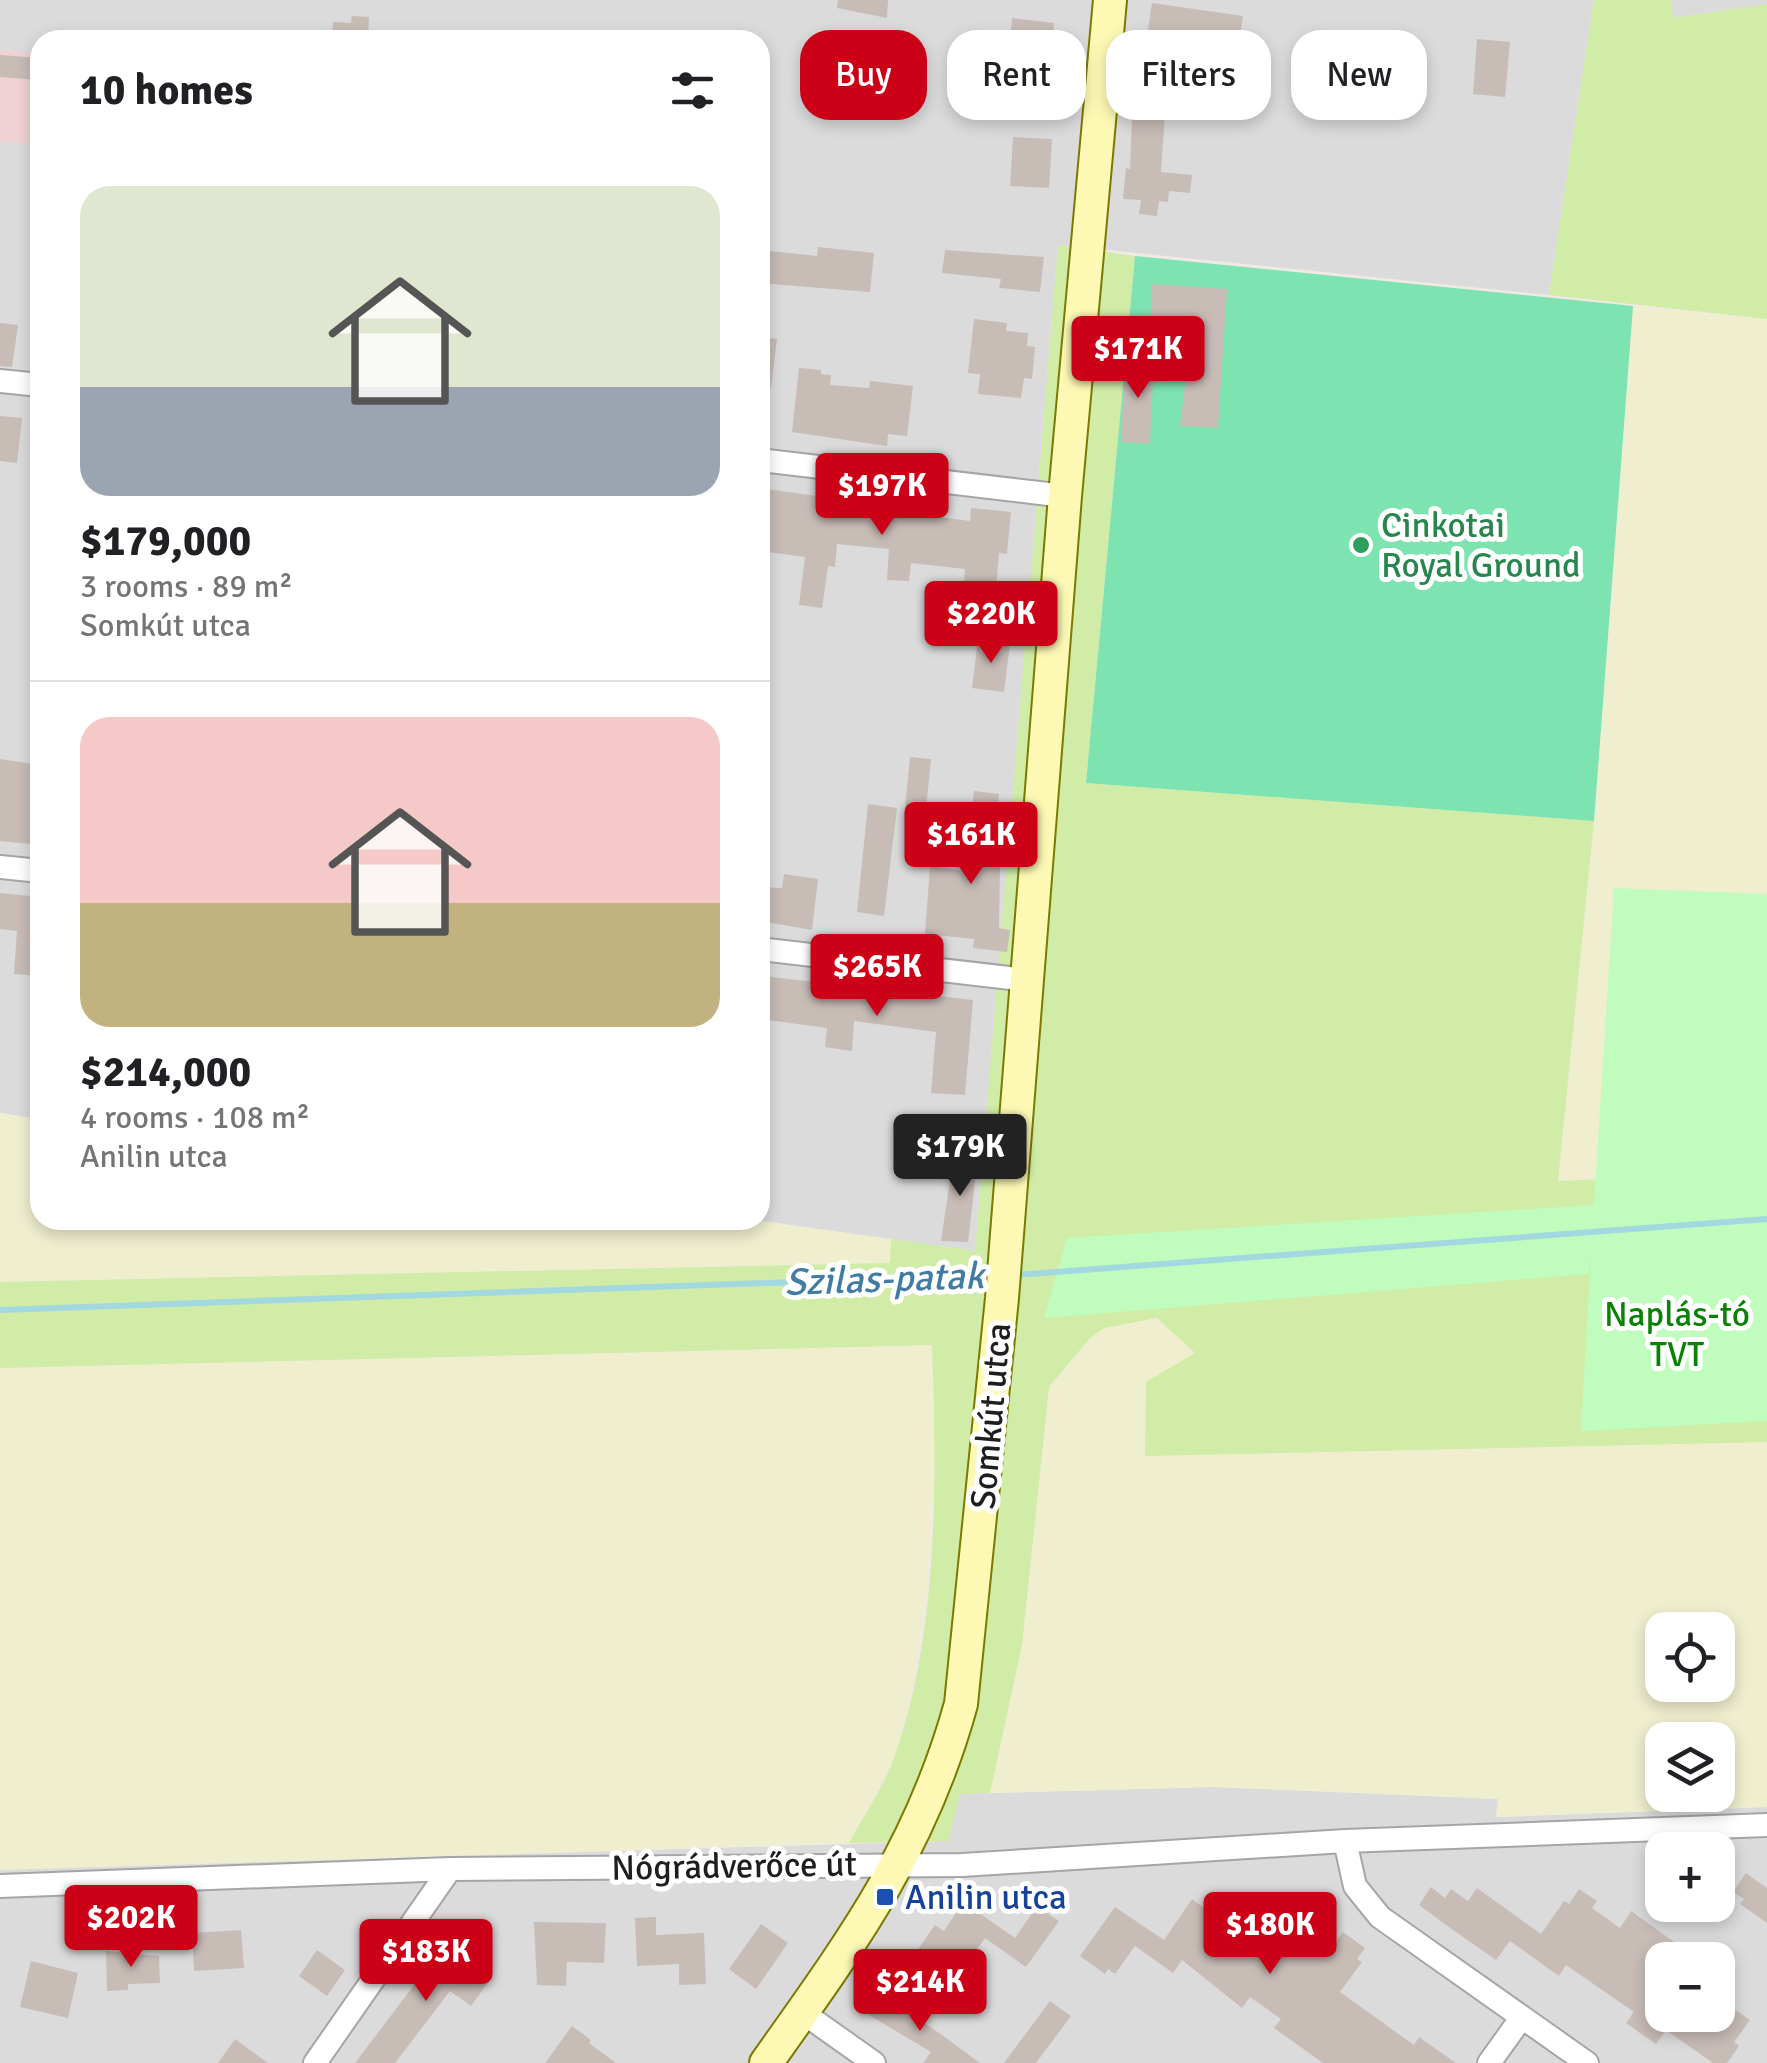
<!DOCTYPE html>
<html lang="en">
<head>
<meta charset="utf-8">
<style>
	:root { --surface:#fff; --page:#f2f2f2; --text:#202124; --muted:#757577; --line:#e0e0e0; --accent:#cc0016 }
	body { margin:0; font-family:Signika,sans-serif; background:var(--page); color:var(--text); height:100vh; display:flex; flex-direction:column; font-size:38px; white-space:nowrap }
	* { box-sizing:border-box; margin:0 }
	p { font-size:32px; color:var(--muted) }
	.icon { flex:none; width:55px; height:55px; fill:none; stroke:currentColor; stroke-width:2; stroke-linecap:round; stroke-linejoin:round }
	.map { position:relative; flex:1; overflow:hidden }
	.side { position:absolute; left:30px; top:30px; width:740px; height:1200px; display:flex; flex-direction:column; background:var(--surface); border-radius:30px; box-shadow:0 5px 15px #0003 }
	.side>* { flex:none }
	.top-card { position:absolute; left:800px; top:30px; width:815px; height:90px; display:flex; gap:20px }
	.fabs { position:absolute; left:1645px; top:1612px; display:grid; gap:20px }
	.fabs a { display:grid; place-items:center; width:90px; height:90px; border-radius:20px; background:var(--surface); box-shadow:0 5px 15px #0003; font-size:50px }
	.price { position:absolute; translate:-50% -85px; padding:0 22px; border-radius:10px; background:var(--accent); color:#fff; font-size:32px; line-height:65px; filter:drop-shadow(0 2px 5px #0008) }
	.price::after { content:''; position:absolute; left:50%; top:60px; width:30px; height:22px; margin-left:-15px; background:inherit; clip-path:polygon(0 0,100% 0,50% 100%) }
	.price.current { background:#222; color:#fff }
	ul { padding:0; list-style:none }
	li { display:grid; align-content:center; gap:20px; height:530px; padding:0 50px }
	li+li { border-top:2px solid var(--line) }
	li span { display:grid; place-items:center; height:310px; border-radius:30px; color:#555 }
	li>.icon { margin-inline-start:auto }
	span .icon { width:180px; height:180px; fill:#fffc; stroke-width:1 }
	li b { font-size:42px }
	h2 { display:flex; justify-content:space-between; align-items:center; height:120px; padding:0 50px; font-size:42px }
	.chip { padding:0 35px; border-radius:30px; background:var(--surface); box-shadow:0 5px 15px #0003; font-size:35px; line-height:90px }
	.chip.current { background:var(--accent); color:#fff }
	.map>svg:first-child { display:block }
	.residential { fill:#dcdbdb; fill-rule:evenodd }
	.commercial { fill:#f1d2d4 }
	.farmland { fill:#efeece; fill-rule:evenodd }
	.grass { fill:#d0eca7 }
	.park { fill:#c0fcbe }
	.pitch { fill:#7de3b1 }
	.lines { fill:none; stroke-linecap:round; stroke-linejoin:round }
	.stream { stroke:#a2d8e0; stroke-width:6 }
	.building { fill:#c8bcb7 }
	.street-casing { stroke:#a5a5a5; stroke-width:26 }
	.secondary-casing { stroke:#7a7a00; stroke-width:36 }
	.street { stroke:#fff; stroke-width:22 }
	.secondary { stroke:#fdf9b5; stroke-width:32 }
	.leisure-dot { fill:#2e9e5b; stroke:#fff; stroke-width:4 }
	.transit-dot { fill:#1a4fb4; stroke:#fff; stroke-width:4 }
	.labels { text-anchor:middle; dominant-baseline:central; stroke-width:10; stroke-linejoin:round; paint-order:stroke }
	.leisure-label { font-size:35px; fill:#27864d; stroke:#fff; text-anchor:start }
	.park-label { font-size:35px; fill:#098206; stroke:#fff }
	.street-label { font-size:35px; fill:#1e1e1e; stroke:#fff }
	.transit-label { font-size:35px; fill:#164399; stroke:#fff; text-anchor:start }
	.water-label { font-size:38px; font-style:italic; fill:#407ca3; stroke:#fff }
</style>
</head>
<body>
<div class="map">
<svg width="1767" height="2063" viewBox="0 0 1767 2063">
	<rect width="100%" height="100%" fill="#f0eae3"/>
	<path class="residential" d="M 0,0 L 1594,0 L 1549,295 L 1058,245 L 975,1252 L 755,1220 L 760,1220 L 760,40 L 40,40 L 40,53 L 0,50 Z
		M 1672,0 L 1767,0 L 1767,4 L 1672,18 Z
		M 0,141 L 40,144 L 40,1119 L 0,1113 Z
		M 1214,1787 L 1499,1799 L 1497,1817 L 1767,1807 L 1767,2063 L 0,2063 L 0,1870 L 947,1841 L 959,1794 ZM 1662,1850 L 1718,1850 L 1718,1905 L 1662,1905 ZM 1662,1960 L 1718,1960 L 1718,2015 L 1662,2015 Z"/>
	<path class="commercial" d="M 0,50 L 40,53 L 40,144 L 0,141 Z"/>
	<path class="farmland" d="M 1633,306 L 1767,319 L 1767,1172 L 1558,1181 L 1594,821 Z
		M 0,1113 L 40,1119 L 40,1220 L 755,1220 L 891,1239 L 891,1263 L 0,1282 Z
		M 1157,1318 L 1196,1353 L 1146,1382 L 1146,1455 L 1767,1442 L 1767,1807 L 1496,1817 L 1498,1799 L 1214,1787 L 990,1793 L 1022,1645 L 1049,1387 L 1090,1337 L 1104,1328 ZM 1662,1630 L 1718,1630 L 1718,1685 L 1662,1685 ZM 1662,1740 L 1718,1740 L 1718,1795 L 1662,1795 Z
		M 932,1345 L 936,1441 L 927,1591 L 912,1689 L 895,1757 L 849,1843 L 0,1870 L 0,1368 Z"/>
	<path class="grass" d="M 1594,0 L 1672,0 L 1673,18 L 1767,4 L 1767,319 L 1549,295 Z
		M 1058,245 L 1135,256 L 1086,783 L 1594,821 L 1558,1181 L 1767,1172 L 1767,1442 L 1145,1456 L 1146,1382 L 1195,1353 L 1157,1318 L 1104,1328 L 1090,1338 L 1049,1387 L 1022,1645 L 990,1793 L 960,1794 L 948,1841 L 849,1843 C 864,1815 885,1785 895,1755 C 939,1631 937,1474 932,1345 L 0,1368 L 0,1282 L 890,1263 L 891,1239 L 975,1251 Z"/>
	<path class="park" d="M 1614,888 L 1767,894 L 1767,1421 L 1581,1431 L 1591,1255 L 1588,1274 L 1044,1318 L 1067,1238 L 1594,1205 Z"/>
	<path class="pitch" d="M 1135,256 L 1633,306 L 1594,821 L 1086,783 Z"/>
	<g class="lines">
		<path class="stream" d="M 1015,1275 L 1767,1219
			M 0,1310 L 993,1275"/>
	</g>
	<path class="building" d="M 838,0 L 888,0 L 887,18 L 837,8 Z
		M 1152,3 L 1243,16 L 1238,50 L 1147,37 Z
		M 352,16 L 369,17 L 368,40 L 332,40 L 333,22 L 351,23 Z
		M 1012,18 L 1054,23 L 1050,63 L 1009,56 Z
		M 1477,39 L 1510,42 L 1505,97 L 1473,94 Z
		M 0,55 L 40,58 L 39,80 L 0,77 Z
		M 1168,91 L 1218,95 L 1216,116 L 1165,112 Z
		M 1133,92 L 1166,97 L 1161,172 L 1192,175 L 1190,193 L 1169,191 L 1168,202 L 1159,201 L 1157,216 L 1139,214 L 1141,200 L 1123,199 L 1126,168 L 1130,169 Z
		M 1013,137 L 1052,139 L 1049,188 L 1010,186 Z
		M 818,247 L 874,253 L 870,292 L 760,283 L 760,250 L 817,256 Z
		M 945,250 L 1044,257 L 1040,292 L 999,288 L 1001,279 L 942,273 Z
		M 1152,284 L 1227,289 L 1218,428 L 1180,426 L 1189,354 L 1149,352 Z
		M 974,319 L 1007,323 L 1006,331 L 1028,333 L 1027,346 L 1035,347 L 1032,379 L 1024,378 L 1021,398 L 978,394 L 980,374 L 968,373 Z
		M 0,323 L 18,325 L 12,367 L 0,366 Z
		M 760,337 L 777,339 L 771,388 L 760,387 Z
		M 1125,358 L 1154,359 L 1150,444 L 1121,442 Z
		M 799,368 L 821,370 L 821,374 L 831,375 L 830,385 L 869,388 L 870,381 L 913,386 L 907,436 L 888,434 L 887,446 L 792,432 Z
		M 0,416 L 22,418 L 17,463 L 0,461 Z
		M 760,488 L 851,501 L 852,493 L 917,498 L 916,514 L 970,521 L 971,508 L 1011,512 L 1007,554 L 999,553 L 995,601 L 963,597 L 965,569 L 911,563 L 909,581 L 887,580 L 889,549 L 837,544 L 835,567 L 828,566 L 822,608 L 799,605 L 805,557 L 760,551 Z
		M 978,640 L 1010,644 L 1004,692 L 972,688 Z
		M 910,757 L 931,759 L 925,820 L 904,818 Z
		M 0,759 L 40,765 L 40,845 L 0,841 Z
		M 974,791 L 999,794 L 993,863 L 1000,863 L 999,928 L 1010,930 L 1007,952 L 973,948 L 974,939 L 925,934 L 930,866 L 966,871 Z
		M 868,804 L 897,808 L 884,916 L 857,912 Z
		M 784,874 L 818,879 L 812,930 L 760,921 L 760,887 L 782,888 Z
		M 0,893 L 40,897 L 40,976 L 14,974 L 17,931 L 0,929 Z
		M 763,976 L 973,1000 L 965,1095 L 931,1093 L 936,1032 L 854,1021 L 852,1051 L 825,1047 L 827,1028 L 760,1019 Z
		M 954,1153 L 978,1156 L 968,1242 L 941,1241 Z
		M 1746,1873 L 1767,1888 L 1767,1923 L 1740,1904 L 1744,1899 L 1733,1892 Z
		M 1431,1887 L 1445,1898 L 1451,1889 L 1468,1901 L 1477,1888 L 1541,1934 L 1564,1901 L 1569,1904 L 1579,1889 L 1597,1901 L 1592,1908 L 1620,1928 L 1631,1911 L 1699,1960 L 1662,1960 L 1662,2015 L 1718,2015 L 1726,2003 L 1750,2020 L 1734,2042 L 1739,2046 L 1727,2063 L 1713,2063 L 1666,2030 L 1656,2044 L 1626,2023 L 1634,2012 L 1566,1965 L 1559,1976 L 1510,1941 L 1496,1960 L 1446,1925 L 1419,1905 Z
		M 1289,1896 L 1311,1912 L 1303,1923 L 1333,1946 L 1343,1932 L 1365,1948 L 1357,1959 L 1362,1962 L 1340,1992 L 1414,2045 L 1419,2037 L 1456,2063 L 1323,2063 L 1274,2028 L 1281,2019 L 1250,1997 L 1242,2008 L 1182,1960 L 1173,1973 L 1135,1946 L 1115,1974 L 1108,1969 L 1105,1974 L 1080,1956 L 1115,1907 L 1164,1940 L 1192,1899 L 1207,1910 L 1215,1898 L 1263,1931 Z
		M 1037,1906 L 1059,1921 L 1026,1967 L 985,1938 L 956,1979 L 916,1952 L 935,1925 L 944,1931 L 960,1907 L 968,1913 L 972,1908 L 1015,1938 Z
		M 656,1917 L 656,1935 L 704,1933 L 706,1984 L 679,1985 L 679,1964 L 637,1966 L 635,1918 Z
		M 534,1922 L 606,1923 L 604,1963 L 567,1962 L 566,1986 L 537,1985 Z
		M 761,1924 L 788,1943 L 756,1989 L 729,1969 Z
		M 241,1930 L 244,1968 L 194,1971 L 192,1933 Z
		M 445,1944 L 492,1977 L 471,2006 L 450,1991 L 395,2063 L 355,2063 Z
		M 317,1950 L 345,1970 L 327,1996 L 299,1976 Z
		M 106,1951 L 159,1956 L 160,1983 L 128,1984 L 128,1990 L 107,1991 Z
		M 31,1961 L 78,1973 L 68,2018 L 20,2007 Z
		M 883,1995 L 942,2035 L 980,2063 L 923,2063 L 931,2052 L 869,2015 Z
		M 1050,2001 L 1071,2016 L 1036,2063 L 1004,2063 Z
		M 572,2026 L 591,2040 L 589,2043 L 616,2063 L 545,2063 Z
		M 235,2039 L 268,2063 L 218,2063 Z"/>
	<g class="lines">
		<g class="street-casing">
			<path id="street" d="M 0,381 L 40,385
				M 760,460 L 1065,496
				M 0,867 L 40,871
				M 760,949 L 1027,980
				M 1345,1841 L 1355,1886 L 1380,1917 L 1587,2063
				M 0,1886 L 450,1869 L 962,1865 L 1345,1841 L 1767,1825
				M 802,2012 L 874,2063
				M 315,2063 L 450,1869
				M 1489,2063 L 1522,2017"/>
		</g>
		<g class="secondary-casing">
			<path id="secondary" d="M 766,2063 C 852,1942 921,1849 961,1704 L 1002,1298 L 1065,496 L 1110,0"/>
		</g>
		<use href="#street" class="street"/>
		<use href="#secondary" class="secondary"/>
	</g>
	<circle class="leisure-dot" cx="1361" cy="545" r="10"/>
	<rect class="transit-dot" x="875" y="1887" width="20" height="20" rx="5"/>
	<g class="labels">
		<g class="leisure-label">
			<text x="1381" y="525">Cinkotai<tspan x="1381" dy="40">Royal Ground</tspan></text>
		</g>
		<g class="park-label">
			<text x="1677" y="1314">Naplás-tó<tspan x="1677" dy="40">TVT</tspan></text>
		</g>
		<g class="street-label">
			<text transform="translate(991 1416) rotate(-85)">Somkút utca</text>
			<text transform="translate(734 1866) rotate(-1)">Nógrádverőce út</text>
		</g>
		<g class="transit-label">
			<text x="905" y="1897">Anilin utca</text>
		</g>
		<g class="water-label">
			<text transform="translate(884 1279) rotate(-2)">Szilas-patak</text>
		</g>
	</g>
</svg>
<div class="fabs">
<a><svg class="icon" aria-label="locate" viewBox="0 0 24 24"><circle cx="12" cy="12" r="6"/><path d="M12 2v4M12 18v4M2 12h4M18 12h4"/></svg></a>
<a><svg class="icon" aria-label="layers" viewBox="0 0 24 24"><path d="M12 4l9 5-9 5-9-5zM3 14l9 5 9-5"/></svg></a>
<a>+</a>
<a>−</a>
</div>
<b class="price" style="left:1138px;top:401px">$171K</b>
<b class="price" style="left:882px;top:538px">$197K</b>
<b class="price" style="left:991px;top:666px">$220K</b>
<b class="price" style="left:971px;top:887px">$161K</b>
<b class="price" style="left:877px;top:1019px">$265K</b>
<b class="price current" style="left:960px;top:1199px">$179K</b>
<b class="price" style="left:131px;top:1970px">$202K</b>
<b class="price" style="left:1270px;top:1977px">$180K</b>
<b class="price" style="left:426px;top:2004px">$183K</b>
<b class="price" style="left:920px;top:2034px">$214K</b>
<div class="top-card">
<a class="chip current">Buy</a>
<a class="chip">Rent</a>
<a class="chip">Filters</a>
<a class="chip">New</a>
</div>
<section class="side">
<h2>10 homes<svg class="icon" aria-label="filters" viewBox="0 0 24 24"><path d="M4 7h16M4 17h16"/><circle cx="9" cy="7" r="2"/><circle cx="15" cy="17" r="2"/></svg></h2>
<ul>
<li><span style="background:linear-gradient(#dfe7d0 65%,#9aa5b1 0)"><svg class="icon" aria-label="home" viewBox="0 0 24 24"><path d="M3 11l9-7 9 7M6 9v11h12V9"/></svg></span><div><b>$179,000</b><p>3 rooms · 89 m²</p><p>Somkút utca</p></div></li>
<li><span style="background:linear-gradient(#f6c9c9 60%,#c2b280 0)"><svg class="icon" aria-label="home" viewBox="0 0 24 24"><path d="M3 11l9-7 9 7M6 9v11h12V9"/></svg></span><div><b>$214,000</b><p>4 rooms · 108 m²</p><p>Anilin utca</p></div></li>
</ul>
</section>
</div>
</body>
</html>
